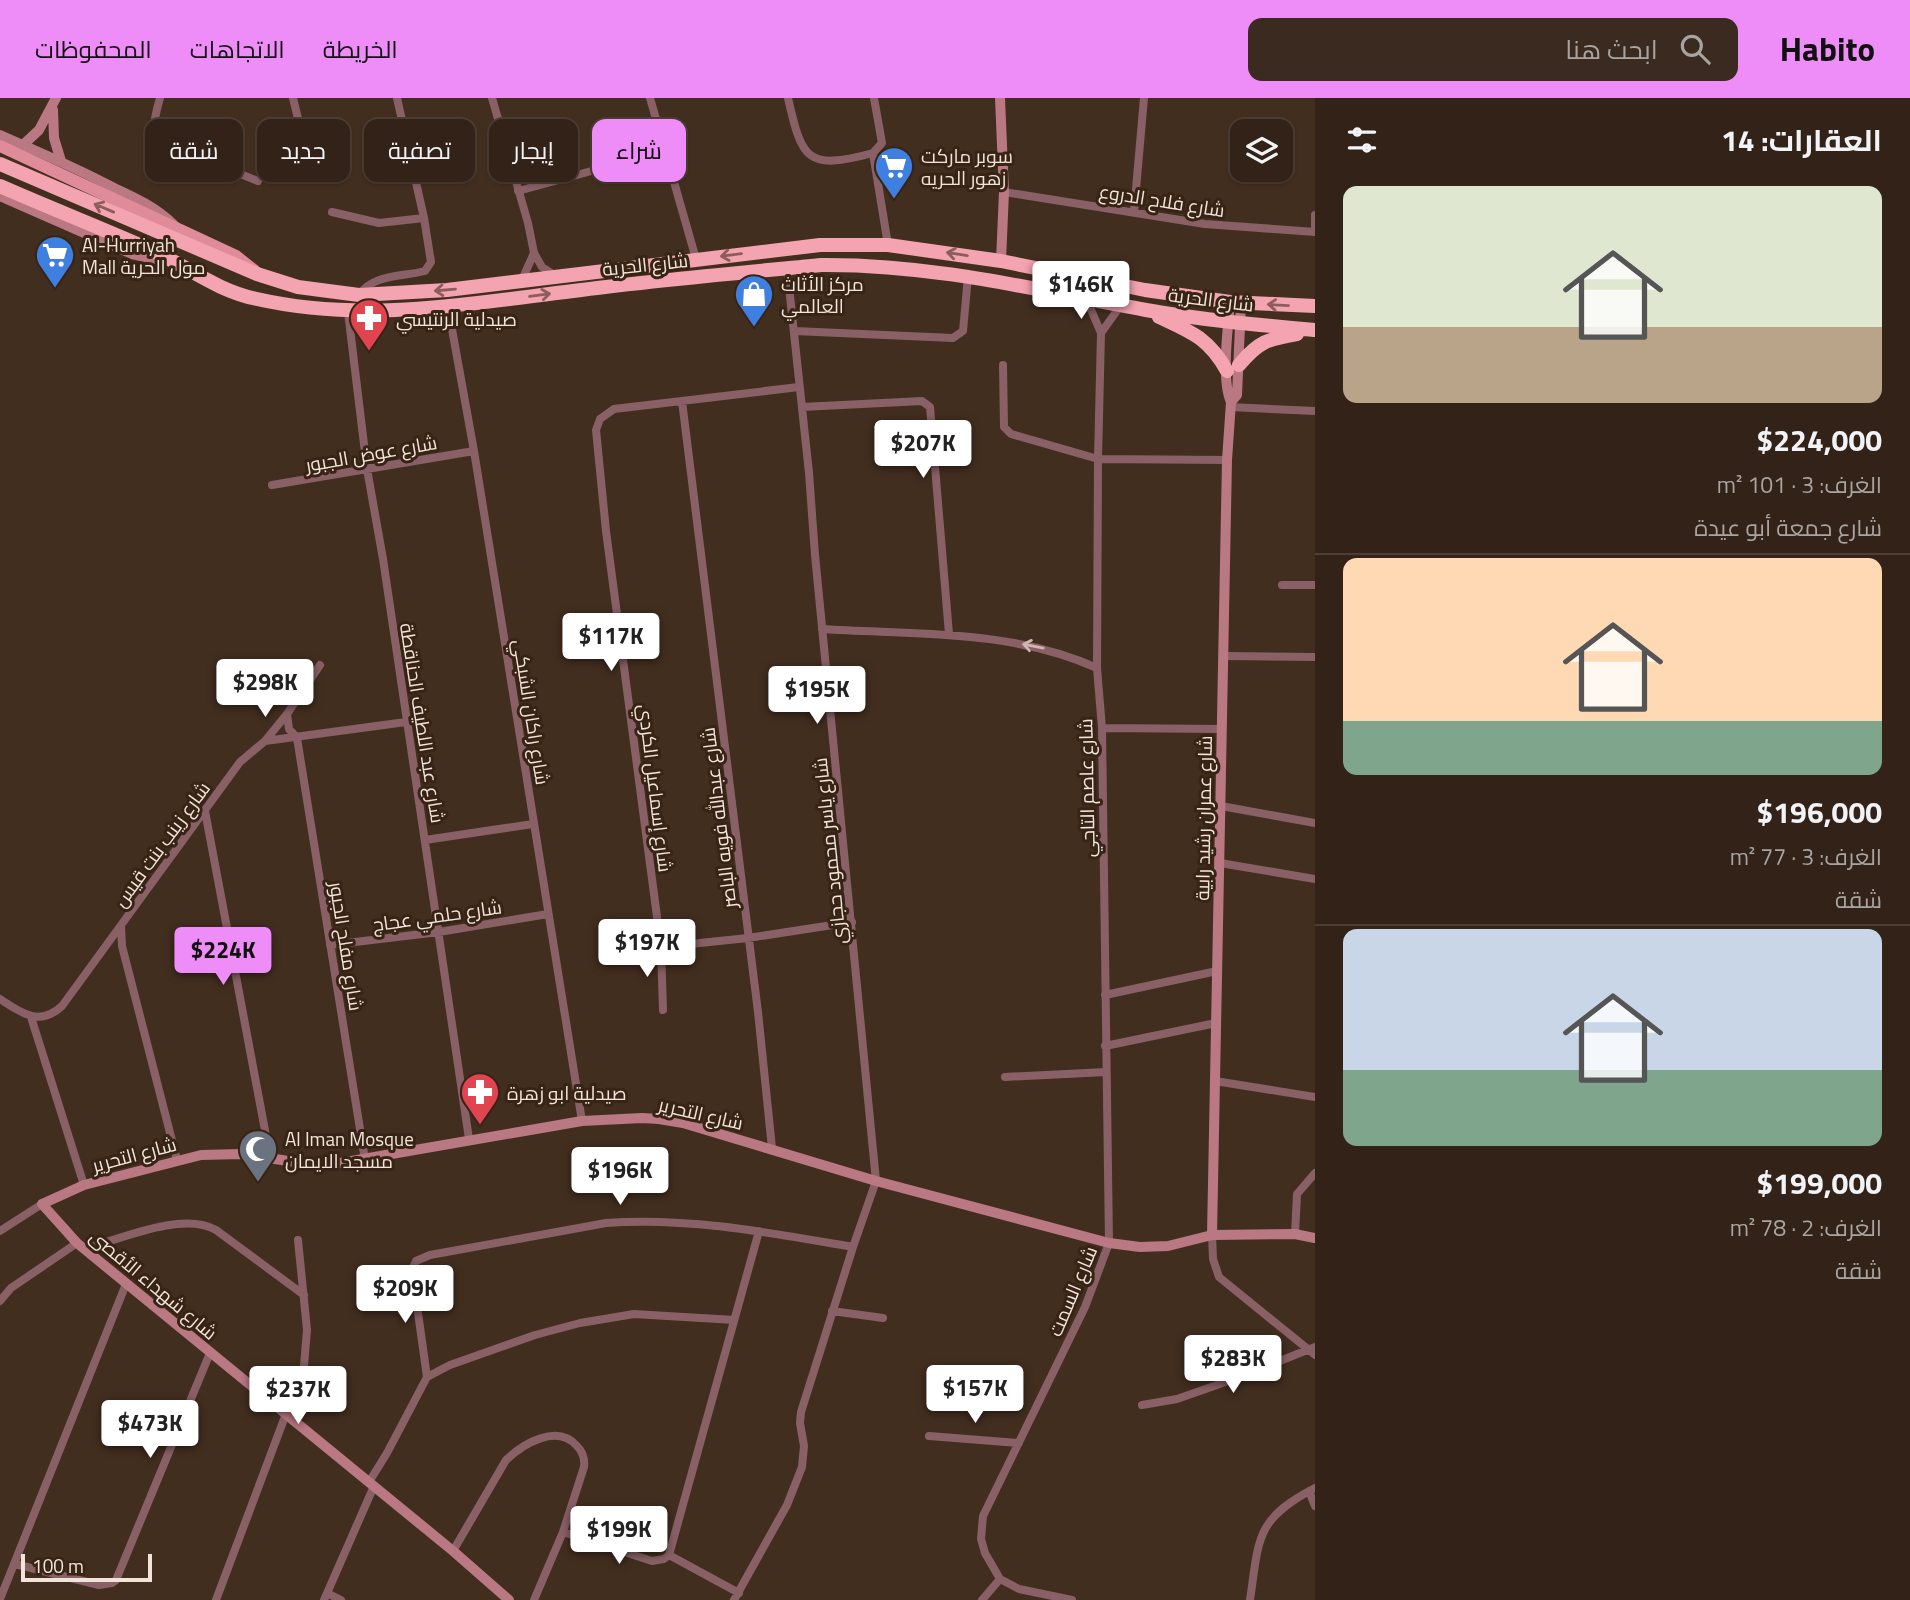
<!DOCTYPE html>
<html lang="ar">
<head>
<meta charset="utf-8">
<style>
	:root { --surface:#322217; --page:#3a2a20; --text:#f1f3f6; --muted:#a8a4a1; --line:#4d3f36; --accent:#ee8cf8 }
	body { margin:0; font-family:"Titillium Web",Cairo,sans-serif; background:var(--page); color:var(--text); direction:rtl; height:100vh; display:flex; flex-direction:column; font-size:26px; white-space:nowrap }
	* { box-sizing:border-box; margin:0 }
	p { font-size:23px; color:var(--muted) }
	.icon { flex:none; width:38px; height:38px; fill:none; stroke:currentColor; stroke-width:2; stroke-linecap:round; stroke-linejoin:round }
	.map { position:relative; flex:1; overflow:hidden; direction:ltr }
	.side { display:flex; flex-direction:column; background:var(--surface); width:595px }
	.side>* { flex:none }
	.hud { position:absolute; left:21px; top:21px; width:665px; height:63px; direction:rtl; display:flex; gap:14px }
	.tools { position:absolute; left:1230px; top:21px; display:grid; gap:14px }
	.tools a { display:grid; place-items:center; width:63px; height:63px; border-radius:14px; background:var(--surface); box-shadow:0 2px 5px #0004,0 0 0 2px var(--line); font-size:35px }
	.scale { position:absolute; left:21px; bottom:18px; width:131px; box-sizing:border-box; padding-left:7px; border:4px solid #f2e4db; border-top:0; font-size:19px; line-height:24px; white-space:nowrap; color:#f2e4db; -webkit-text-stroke:5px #372415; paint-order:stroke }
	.price { position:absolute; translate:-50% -60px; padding:0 16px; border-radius:7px; background:#fff; color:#222; font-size:23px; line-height:46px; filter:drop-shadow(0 2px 4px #0008) }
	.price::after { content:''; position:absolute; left:50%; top:42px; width:21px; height:16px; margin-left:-10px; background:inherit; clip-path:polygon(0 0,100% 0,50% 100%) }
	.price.on { background:var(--accent); color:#111 }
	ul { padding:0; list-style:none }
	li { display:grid; align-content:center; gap:14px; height:371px; padding:0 28px }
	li+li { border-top:2px solid var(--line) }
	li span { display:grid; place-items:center; height:217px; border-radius:14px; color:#555 }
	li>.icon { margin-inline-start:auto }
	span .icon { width:126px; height:126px; fill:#fffc; stroke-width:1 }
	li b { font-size:30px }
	h2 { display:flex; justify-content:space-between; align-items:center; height:84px; padding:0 28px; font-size:30px }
	.tag { padding:0 24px; border-radius:14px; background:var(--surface); box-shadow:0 2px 5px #0004,0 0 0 2px var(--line); font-size:24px; line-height:63px }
	.tag.on { background:var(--accent); color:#111 }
	header { display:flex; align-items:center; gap:42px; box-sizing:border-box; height:98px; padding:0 35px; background:var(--accent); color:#111 }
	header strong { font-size:33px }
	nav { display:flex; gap:38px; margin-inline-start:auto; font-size:24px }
	.search { width:490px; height:63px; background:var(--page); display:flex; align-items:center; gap:18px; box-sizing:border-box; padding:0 24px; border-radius:14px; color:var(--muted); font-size:26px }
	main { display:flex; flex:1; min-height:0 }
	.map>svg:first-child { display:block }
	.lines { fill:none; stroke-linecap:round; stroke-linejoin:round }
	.street { stroke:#8a6067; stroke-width:8 }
	.secondary { stroke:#ba7883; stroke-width:10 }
	.primary { stroke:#df8b99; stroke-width:12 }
	.highway { stroke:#f4a3b0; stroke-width:14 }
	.oneway { stroke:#8c5d5b }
	.oneway2 { stroke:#ceb6b2 }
	.labels { text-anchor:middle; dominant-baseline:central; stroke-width:6; stroke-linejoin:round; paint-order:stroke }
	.poi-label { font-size:19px; fill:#f2e4db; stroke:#372415; text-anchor:start }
	.street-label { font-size:19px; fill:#f2e4db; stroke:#372415 }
</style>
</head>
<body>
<header>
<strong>Habito</strong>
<div class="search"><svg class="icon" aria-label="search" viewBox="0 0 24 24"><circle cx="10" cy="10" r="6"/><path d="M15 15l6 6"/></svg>ابحث هنا</div>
<nav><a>الخريطة</a><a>الاتجاهات</a><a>المحفوظات</a></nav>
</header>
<main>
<section class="side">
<h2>العقارات: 14<svg class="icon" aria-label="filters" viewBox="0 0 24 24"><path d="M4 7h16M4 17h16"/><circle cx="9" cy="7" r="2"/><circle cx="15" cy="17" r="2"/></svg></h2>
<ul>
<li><span style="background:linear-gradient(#dfe7d0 65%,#b9a48a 0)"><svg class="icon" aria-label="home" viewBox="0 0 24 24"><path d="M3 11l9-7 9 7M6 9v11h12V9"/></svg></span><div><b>$224,000</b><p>الغرف: 3 · 101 m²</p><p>شارع جمعة أبو عيدة</p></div></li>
<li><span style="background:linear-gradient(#ffd9b3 75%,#7fa58c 0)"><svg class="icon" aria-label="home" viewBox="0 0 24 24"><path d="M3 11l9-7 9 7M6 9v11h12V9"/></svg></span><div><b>$196,000</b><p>الغرف: 3 · 77 m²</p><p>شقة</p></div></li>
<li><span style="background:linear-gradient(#c9d6e8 65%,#7fa58c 0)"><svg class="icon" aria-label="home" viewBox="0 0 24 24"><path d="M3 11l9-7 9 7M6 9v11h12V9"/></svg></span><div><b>$199,000</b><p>الغرف: 2 · 78 m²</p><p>شقة</p></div></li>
</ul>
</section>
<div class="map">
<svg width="1315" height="1502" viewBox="0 0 1315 1502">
	<rect width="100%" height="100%" fill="#422e1f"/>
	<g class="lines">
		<path class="street" d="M 160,0 C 156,15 149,33 162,45 L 258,83
			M 293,0 L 301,33
			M 492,0 L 528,125 L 534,155 L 542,169 L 556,178
			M 650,0 L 696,161
			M 788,0 C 802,61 806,73 873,55 L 882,45 L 874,0
			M 873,55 L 888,147
			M 518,93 L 665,53
			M 1004,94 L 1205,126 L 1315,134
			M 332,114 L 379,125 L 424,120
			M 1134,114 L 1144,0
			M 1315,134 L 1315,117
			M 521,184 L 534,155
			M 359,197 C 373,176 402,179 425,173 L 431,164 L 424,120 L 397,0
			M 448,209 L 474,353 L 582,1023
			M 348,214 L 367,371 L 383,461 L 469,1041
			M 794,233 L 953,240 L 963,233 L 968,178
			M 1101,235 L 1121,207
			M 1003,267 L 1004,329 L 1011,336 L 1098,361 L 1227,362
			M 682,303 L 758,914 L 772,1050
			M 802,309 L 922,303 L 930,309 L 949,536
			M 1230,309 L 1315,313
			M 272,387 L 474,353
			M 1282,487 L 1315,487
			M 822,531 C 915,537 1011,531 1097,570
			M 1225,558 L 1315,559
			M 287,616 L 289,631 L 297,640 L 365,1062
			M 1102,630 L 1222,631
			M 265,643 L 287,616 L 320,567
			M 1221,708 L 1315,725
			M 205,713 L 270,1059
			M 425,742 L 533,726
			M 1220,765 L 1315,781
			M 121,828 L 122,848 L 177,1062
			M 330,847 L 439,834 L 548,816
			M 661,849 L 748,840 L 852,824
			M 1105,897 L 1217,873
			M 0,901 C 21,915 40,929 62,908 L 240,664 L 265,643 L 406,624
			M 663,912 L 661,849 L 606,433 L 596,332 L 600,321 L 614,311 L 799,289
			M 31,919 L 84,1087
			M 1105,948 L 1216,925
			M 1005,979 L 1106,974
			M 1215,983 L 1315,999
			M 0,1133 L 42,1106
			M 1295,1136 L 1297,1096 L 1315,1075
			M 1212,1137 L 1213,1161 L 1219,1179 L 1315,1257
			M 84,1151 C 121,1141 182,1113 216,1132 L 304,1197
			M 0,1203 L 11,1190 L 77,1145
			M 832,1213 L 883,1220
			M 427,1279 L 412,1172 L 416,1163 L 430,1157 L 606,1125 C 689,1119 771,1135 853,1149
			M 1142,1307 L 1177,1301 L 1237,1280 L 1315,1249
			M 929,1338 L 1019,1345
			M 369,1384 L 387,1355 L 427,1279 L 450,1267 L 535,1237 L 580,1225 L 634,1216 L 734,1222
			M 1309,1393 L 1315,1408
			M 563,1434 L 652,1463 L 664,1461 L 669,1457
			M 453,1453 L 506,1362 C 523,1346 557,1325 577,1348 C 583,1354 585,1360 584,1369 L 563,1434 L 534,1502
			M 15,1466 L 99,1487 L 112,1485 L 116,1482 L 210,1255
			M 327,1495 L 341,1502
			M 739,1495 L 669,1457 L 759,1133
			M 0,1501 L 126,1186
			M 216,1502 L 304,1268 L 307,1232 L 298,1142
			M 324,1502 L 374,1388
			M 734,1502 L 787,1407 L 802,1369 L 804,1348 L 800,1325 L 801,1314 L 853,1149 L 876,1083 L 815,457 L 809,375 L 787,170
			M 982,1502 L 1000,1481
			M 1072,1502 L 1019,1491 L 1000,1481 L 985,1455 L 981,1441 L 983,1418 L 1085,1209 L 1109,1145 L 1102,630 L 1097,570 L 1098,361 L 1101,235 L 1086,200
			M 1250,1502 C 1259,1441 1255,1421 1315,1390"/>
		<path class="secondary" d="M 1000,0 L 1004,94 L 1001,163
			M 53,12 L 54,40 L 61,63
			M 0,37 C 38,54 77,70 114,90 C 136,100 157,110 174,127
			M 23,47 L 39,32 L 56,0
			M 0,98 L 132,156 L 154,161 L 167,160
			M 1231,304 L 1237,297 L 1241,205
			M 1212,1137 L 1227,362 L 1231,304 C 1221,283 1228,229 1230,204
			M 509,1502 L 453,1453 L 77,1145 L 42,1106 L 84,1087 L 201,1057 L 241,1056 L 302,1065 L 334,1066 L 582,1023 L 642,1020 L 659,1021 L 683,1025 L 876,1083 L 1109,1145 L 1140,1149 L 1168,1148 L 1212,1137 L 1295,1136 L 1315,1140"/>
		<path class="primary" d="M 0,48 L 236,158 L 255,173"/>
		<path class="highway" d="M 0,66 L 257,176 L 298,189 L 359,197 L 447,192 L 820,147 L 888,147 L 1001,163 L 1145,192 L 1230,204 L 1315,208
			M 0,88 C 50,110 101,130 151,152 C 187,168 217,193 257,201 C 363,225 467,206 573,193 C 656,182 739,175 821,167 C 934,166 1037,192 1146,212 C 1202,222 1259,227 1315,232
			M 1159,219 C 1191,234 1209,240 1227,273
			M 1239,267 C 1259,243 1268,241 1297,236"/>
	</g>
	<defs><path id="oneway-shaft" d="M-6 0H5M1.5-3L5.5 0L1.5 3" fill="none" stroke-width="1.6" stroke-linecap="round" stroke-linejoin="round" transform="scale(1.75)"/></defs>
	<g class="oneway">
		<use href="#oneway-shaft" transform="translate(104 110) rotate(-157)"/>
		<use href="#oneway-shaft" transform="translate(957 156) rotate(-171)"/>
		<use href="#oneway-shaft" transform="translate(731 157) rotate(173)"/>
		<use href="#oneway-shaft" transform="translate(445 192) rotate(175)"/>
		<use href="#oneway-shaft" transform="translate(540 197) rotate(-8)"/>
		<use href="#oneway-shaft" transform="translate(1278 207) rotate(-177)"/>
	</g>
	<use class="oneway2" href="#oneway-shaft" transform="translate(1033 548) rotate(-169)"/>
	<defs>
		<g id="supermarket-pin" transform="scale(2.0125)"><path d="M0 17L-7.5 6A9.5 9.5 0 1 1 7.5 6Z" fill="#3f7fe0" stroke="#372415"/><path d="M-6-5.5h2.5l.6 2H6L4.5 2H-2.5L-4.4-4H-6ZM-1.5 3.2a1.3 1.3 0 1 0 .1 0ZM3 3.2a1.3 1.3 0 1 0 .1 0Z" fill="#fff"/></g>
		<g id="shop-pin" transform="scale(2.0125)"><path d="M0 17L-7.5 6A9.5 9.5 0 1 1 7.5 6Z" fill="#3f7fe0" stroke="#372415"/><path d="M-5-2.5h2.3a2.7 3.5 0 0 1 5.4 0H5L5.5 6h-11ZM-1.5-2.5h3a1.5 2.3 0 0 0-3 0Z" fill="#fff"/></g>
		<g id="pharmacy-pin" transform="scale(2.0125)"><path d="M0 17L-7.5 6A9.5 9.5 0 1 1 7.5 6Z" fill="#e0444e" stroke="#372415"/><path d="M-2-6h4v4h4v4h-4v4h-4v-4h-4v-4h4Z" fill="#fff"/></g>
		<g id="mosque-pin" transform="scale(2.0125)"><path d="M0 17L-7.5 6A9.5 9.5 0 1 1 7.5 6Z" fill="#6b7280" stroke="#372415"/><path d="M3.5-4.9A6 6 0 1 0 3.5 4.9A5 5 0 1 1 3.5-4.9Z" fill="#fff"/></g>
	</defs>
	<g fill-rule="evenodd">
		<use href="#supermarket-pin" x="894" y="68"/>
		<use href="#supermarket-pin" x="55" y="157"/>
		<use href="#shop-pin" x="754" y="196"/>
		<use href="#pharmacy-pin" x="369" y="220"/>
		<use href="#pharmacy-pin" x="480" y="994"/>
		<use href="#mosque-pin" x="258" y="1051"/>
	</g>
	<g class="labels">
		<g class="poi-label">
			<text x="921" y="57">سوبر ماركت<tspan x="921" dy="22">زهور الحريه</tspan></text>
			<text x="82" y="146">ِAl-Hurriyah<tspan x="82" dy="22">Mall مول الحرية</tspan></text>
			<text x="781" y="185">مركز الأثاث<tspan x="781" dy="22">العالمي</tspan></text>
			<text x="396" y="220">صيدلية الرنتيسي</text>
			<text x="507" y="994">صيدلية ابو زهرة</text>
			<text x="285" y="1040">Al Iman Mosque<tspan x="285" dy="22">مسجد الايمان</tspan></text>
		</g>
		<g class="street-label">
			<text transform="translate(1162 102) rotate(9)">شارع فلاح الدروع</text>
			<text transform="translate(645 166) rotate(-6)">شارع الحرية</text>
			<text transform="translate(1211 201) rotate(7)">شارع الحرية</text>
			<text transform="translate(371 355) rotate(-10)">شارع عوض الجبور</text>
			<text transform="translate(532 614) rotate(81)">شارع راكان الشبكي</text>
			<text transform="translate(423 625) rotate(81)">شارع عبد اللطيف الحناقطة</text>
			<text transform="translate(656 690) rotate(83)">شارع إسماعيل الكردي</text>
			<text transform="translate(1086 690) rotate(-91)">شارع عاصم التاجي</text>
			<text transform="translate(718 720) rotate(-97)">شارع عبدالله فويه الباصر</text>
			<text transform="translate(1203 720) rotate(-89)">شارع عمران رشيد رابية</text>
			<text transform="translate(161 746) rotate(-54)">شارع زينب بنت قيس</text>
			<text transform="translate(829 753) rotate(-96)">شارع ياسر محمود حجازي</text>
			<text transform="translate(437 817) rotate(-8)">شارع حلمي عجاج</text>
			<text transform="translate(347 848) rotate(81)">شارع مفلح الجبور</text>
			<text transform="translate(701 1015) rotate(13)">شارع التحرير</text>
			<text transform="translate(134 1056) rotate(-15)">شارع التحرير</text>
			<text transform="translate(154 1186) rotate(40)">شارع شهداء الأقصى</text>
			<text transform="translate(1072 1193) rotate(-67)">شارع السمت</text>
		</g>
	</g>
</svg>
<div class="tools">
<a><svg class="icon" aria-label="layers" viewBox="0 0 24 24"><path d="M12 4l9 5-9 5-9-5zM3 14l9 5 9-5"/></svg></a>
</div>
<div class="scale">100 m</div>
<b class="price" style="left:1081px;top:223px">$146K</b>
<b class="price" style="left:923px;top:382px">$207K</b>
<b class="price" style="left:611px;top:575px">$117K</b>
<b class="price" style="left:265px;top:621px">$298K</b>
<b class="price" style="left:817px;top:628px">$195K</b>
<b class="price" style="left:647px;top:881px">$197K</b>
<b class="price on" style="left:223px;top:889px">$224K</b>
<b class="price" style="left:620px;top:1109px">$196K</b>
<b class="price" style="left:405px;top:1227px">$209K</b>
<b class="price" style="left:1233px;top:1297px">$283K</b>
<b class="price" style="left:975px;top:1327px">$157K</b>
<b class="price" style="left:298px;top:1328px">$237K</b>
<b class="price" style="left:150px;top:1362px">$473K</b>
<b class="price" style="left:619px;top:1468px">$199K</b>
<div class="hud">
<a class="tag on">شراء</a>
<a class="tag">إيجار</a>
<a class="tag">تصفية</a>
<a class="tag">جديد</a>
<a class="tag">شقة</a>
</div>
</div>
</main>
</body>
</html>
